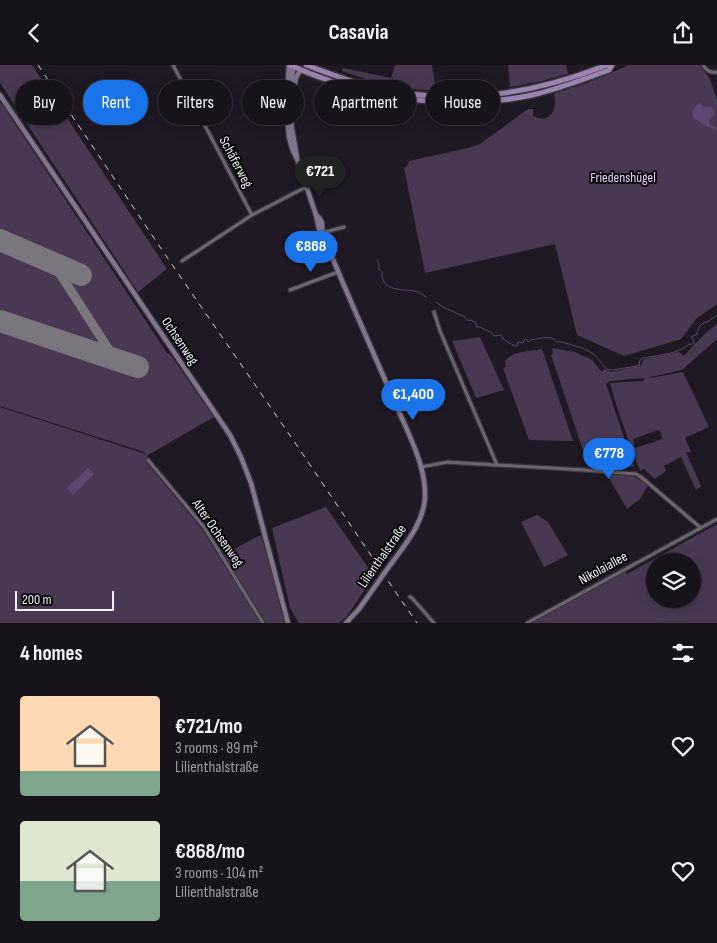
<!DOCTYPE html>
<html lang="en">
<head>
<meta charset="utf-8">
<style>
	:root { --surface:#16131a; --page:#232027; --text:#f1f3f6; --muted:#9e9ea2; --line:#353239; --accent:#1a73e8 }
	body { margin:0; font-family:"Sofia Sans Condensed",sans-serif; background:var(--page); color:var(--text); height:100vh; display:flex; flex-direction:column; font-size:19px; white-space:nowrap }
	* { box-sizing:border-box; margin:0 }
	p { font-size:16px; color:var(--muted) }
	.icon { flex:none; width:28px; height:28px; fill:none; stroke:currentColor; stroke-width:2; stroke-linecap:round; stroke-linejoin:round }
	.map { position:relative; height:558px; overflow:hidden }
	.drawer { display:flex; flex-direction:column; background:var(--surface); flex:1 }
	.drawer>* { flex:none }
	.banner { position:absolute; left:15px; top:15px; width:688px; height:45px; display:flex; gap:10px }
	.controls { position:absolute; left:646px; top:488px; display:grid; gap:10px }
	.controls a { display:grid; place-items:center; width:55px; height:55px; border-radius:50%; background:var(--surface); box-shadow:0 2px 12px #0003,0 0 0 1px var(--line); font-size:25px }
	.scale { position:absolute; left:15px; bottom:12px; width:99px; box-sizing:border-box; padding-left:5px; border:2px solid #f1eef5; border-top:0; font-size:14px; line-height:18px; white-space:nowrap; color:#f1eef5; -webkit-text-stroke:4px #070609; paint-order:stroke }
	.price { position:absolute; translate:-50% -42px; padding:0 11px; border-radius:18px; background:var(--accent); color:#fff; font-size:16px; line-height:32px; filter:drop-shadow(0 1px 2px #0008) }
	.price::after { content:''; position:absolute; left:50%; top:30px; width:15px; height:11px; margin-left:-8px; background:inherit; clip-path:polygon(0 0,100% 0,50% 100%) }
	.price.on { background:#222; color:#fff }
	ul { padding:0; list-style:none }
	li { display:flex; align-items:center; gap:15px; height:125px; padding:0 20px }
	li span { display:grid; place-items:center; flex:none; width:140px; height:100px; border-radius:5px; color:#555 }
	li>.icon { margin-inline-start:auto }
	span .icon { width:60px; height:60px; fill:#fffc; stroke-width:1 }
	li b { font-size:21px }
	h2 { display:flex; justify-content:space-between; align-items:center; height:60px; padding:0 20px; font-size:21px }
	.pill { padding:0 18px; border-radius:22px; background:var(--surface); box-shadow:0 2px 12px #0003,0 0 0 1px var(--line); font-size:18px; line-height:45px }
	.pill.on { background:var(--accent); color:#fff }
	header { display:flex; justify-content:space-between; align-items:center; height:65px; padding:0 20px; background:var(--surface); font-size:22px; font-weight:700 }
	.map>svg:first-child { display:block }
	.green { fill:#483854; fill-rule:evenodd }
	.water { fill:#5d4670 }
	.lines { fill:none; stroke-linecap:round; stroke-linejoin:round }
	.stream { stroke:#5d4670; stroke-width:1 }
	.taxiway { stroke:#7a767e; stroke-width:9 }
	.runway { stroke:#7a767e; stroke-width:22 }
	.street-casing { stroke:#37343b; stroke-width:5.5 }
	.secondary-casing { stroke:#37343b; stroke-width:7 }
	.primary-casing { stroke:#37343b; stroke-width:8 }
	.street { stroke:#6b6570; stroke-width:3 }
	.secondary { stroke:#82748f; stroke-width:4.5 }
	.primary { stroke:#9a83ae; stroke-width:5 }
	.rail { stroke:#d6d3da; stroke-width:1; stroke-dasharray:6 6; stroke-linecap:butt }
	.secondary-bridge-casing { stroke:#37343b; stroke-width:7; stroke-linecap:butt }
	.secondary-bridge { stroke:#82748f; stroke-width:4.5 }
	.labels { text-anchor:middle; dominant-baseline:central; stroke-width:4; stroke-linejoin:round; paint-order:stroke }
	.street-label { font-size:14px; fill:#f1eef5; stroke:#070609 }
	.park-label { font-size:14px; fill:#e8d2fc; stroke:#070609 }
</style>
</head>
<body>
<header><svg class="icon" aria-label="back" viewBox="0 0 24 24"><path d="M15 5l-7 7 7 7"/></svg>Casavia<svg class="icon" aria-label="share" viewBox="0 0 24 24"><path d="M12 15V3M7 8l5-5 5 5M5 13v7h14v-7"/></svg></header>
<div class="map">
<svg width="717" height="558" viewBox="0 0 717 558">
	<rect width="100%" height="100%" fill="#1e1923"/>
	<path class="green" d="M 0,0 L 32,0 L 167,204 L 138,227 L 0,18 Z
		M 395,0 L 432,0 L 436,25 C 407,26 369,16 342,6 L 343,3 L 391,13 Z
		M 508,0 L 566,0 L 568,9 L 542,16 L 510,22 Z
		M 629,0 L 700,0 L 710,14 L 717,35 L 717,239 L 696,254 L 681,274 L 624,291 L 577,270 L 555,179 L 425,208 L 404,103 L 407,101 L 409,96 L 468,83 L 480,79 L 528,44 L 533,44 L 533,51 C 549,60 558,45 554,30 L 555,28 L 587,18 Z
		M 0,36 L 167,288 L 170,289 L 214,352 L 148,390 L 146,397 L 202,464 L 219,492 L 261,470 L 275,517 L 286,558 L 0,558 L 0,342 L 146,389 L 144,387 L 0,341 Z
		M 717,259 L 717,274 L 682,305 L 650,312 L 650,313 L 683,307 L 709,362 L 685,373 L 691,387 L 686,387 L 701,421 L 696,425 L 681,392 L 664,401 L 666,406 L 655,414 L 644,404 L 640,406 L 619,349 L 610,318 L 644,316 L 644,313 L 611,316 L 606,319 L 634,402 L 588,400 L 551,290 L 553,289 L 552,283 L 575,287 L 592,295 L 602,307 L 604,304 L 611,307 L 641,300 L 644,294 L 679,287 L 684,291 C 694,279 705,268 717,259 ZM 658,365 L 661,367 L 662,374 L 635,383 L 633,374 Z
		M 480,272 L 504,325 L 476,333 L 452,276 Z
		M 542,284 L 573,376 L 529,375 L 503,303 L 506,302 L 505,296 C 512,286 531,286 542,284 Z
		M 606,408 C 624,410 633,408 648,420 L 640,434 L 627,444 Z
		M 326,442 L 374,511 L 347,551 L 339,558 L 299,558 L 290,543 L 272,463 Z
		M 537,450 L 548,457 L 568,490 L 544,502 L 521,457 Z
		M 717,459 L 717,558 L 531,558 L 624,506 L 627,509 ZM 655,496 L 692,496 L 692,534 L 655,534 Z"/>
	<path class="water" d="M 700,38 L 704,42 L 711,42 L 714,46 L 714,51 L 709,55 L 709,57 L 710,60 L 717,63 L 717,65 C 706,61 679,51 700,38 Z
		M 88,403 L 94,409 L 73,430 L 67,423 Z"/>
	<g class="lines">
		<path class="stream" d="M 377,195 L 379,199 L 379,204 L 382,207 C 381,227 402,224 415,226 C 419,227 422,229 426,232
			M 436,237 L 443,242 L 465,252 C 467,255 468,256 471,255 L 476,258 L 477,262 L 480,262 L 492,268 L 494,271 L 501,270 L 503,274 L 515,281 L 517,281 L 518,277 L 523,278 L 524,275 L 526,274 L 528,277 L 531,275 C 540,274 551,269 557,277 L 562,277 C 584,284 592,283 606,304 L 612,305 L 637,301 L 639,300 L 640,295 L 643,293 C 654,291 673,289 682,284 C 687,281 687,279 693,279 L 694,275 L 691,272 L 697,269 L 699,262 L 703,258 L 709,256 L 717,250"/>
		<path class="taxiway" d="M 53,198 L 115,294"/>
		<path class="runway" d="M 0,175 L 81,210
			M 0,256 L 138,302"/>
		<g class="street-casing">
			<path id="street" d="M 173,0 L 252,150
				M 703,0 C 707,6 710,8 717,7
				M 322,168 L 344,162
				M 182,196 L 252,150 L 306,122
				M 290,225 L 338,207
				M 434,247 L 440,266 L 497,400
				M 148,395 L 204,462 L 263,558
				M 421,402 L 448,397 L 462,398 L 585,405 L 636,409 L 641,412 L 701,463
				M 410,532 L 412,533 L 434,558
				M 527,558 L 717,454"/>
		</g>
		<g class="secondary-casing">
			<path id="secondary" d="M 289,0 L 286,41 L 289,72 L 292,83 L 297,94 L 316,150 L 319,164 L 322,168 C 342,217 364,266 385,315 C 392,330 398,345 405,360 C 415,383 426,407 425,433 C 423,460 403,482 388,503
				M 0,30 L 230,370 L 241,392 L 251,418 L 288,558
				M 289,36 L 292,11 L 294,0
				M 297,93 L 292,64 L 291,45 L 296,12 L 301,5
				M 316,150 C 322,154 323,161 322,168
				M 346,558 L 359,544 L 376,520"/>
		</g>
		<g class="primary-casing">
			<path id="primary" d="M 290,0 C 365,34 451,47 532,30 C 559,24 584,14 609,5 L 612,0
				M 306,0 C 327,8 349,16 371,22 C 453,41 529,31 607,0"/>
		</g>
		<use href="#street" class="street"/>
		<use href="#secondary" class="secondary"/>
		<use href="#primary" class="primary"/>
		<path class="rail" d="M 38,0 L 162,185 L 300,385 L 399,532 L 417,558"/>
		<g class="secondary-bridge-casing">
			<path id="secondary-bridge" d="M 376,520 L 388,503"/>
		</g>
		<use href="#secondary-bridge" class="secondary-bridge"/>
	</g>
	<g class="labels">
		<g class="street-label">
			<text transform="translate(236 97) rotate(62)">Schäferweg</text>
			<text transform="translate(180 276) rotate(56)">Ochsenweg</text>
			<text transform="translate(218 468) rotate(55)">Alter Ochsenweg</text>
			<text transform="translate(382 491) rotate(-55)">Lilienthalstraße</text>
			<text transform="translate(603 503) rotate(-29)">Nikolaiallee</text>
		</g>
		<g class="park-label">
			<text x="623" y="112">Friedenshügel</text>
		</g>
	</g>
</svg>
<div class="controls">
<a><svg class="icon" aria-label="layers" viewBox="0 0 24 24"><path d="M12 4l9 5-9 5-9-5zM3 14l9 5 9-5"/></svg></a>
</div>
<div class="scale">200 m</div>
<b class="price on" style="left:320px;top:133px">€721</b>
<b class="price" style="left:311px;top:208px">€868</b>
<b class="price" style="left:413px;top:356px">€1,400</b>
<b class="price" style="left:609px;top:415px">€778</b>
<div class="banner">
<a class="pill">Buy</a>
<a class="pill on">Rent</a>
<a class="pill">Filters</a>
<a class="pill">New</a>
<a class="pill">Apartment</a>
<a class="pill">House</a>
</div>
</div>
<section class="drawer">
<h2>4 homes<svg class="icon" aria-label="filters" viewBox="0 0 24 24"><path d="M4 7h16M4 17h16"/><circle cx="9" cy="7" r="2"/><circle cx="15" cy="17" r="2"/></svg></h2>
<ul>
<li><span style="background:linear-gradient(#ffd9b3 75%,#7fa58c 0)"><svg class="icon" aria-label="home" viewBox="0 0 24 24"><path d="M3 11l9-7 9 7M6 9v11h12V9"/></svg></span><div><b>€721/mo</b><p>3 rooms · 89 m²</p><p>Lilienthalstraße</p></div><svg class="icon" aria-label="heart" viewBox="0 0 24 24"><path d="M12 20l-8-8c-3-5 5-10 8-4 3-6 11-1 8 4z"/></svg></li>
<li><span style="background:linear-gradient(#dfe7d0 60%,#7fa58c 0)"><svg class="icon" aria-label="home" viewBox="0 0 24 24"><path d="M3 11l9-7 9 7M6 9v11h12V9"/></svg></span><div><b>€868/mo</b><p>3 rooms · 104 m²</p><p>Lilienthalstraße</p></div><svg class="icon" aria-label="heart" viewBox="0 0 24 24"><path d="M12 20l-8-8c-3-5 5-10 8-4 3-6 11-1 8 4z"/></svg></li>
</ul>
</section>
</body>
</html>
